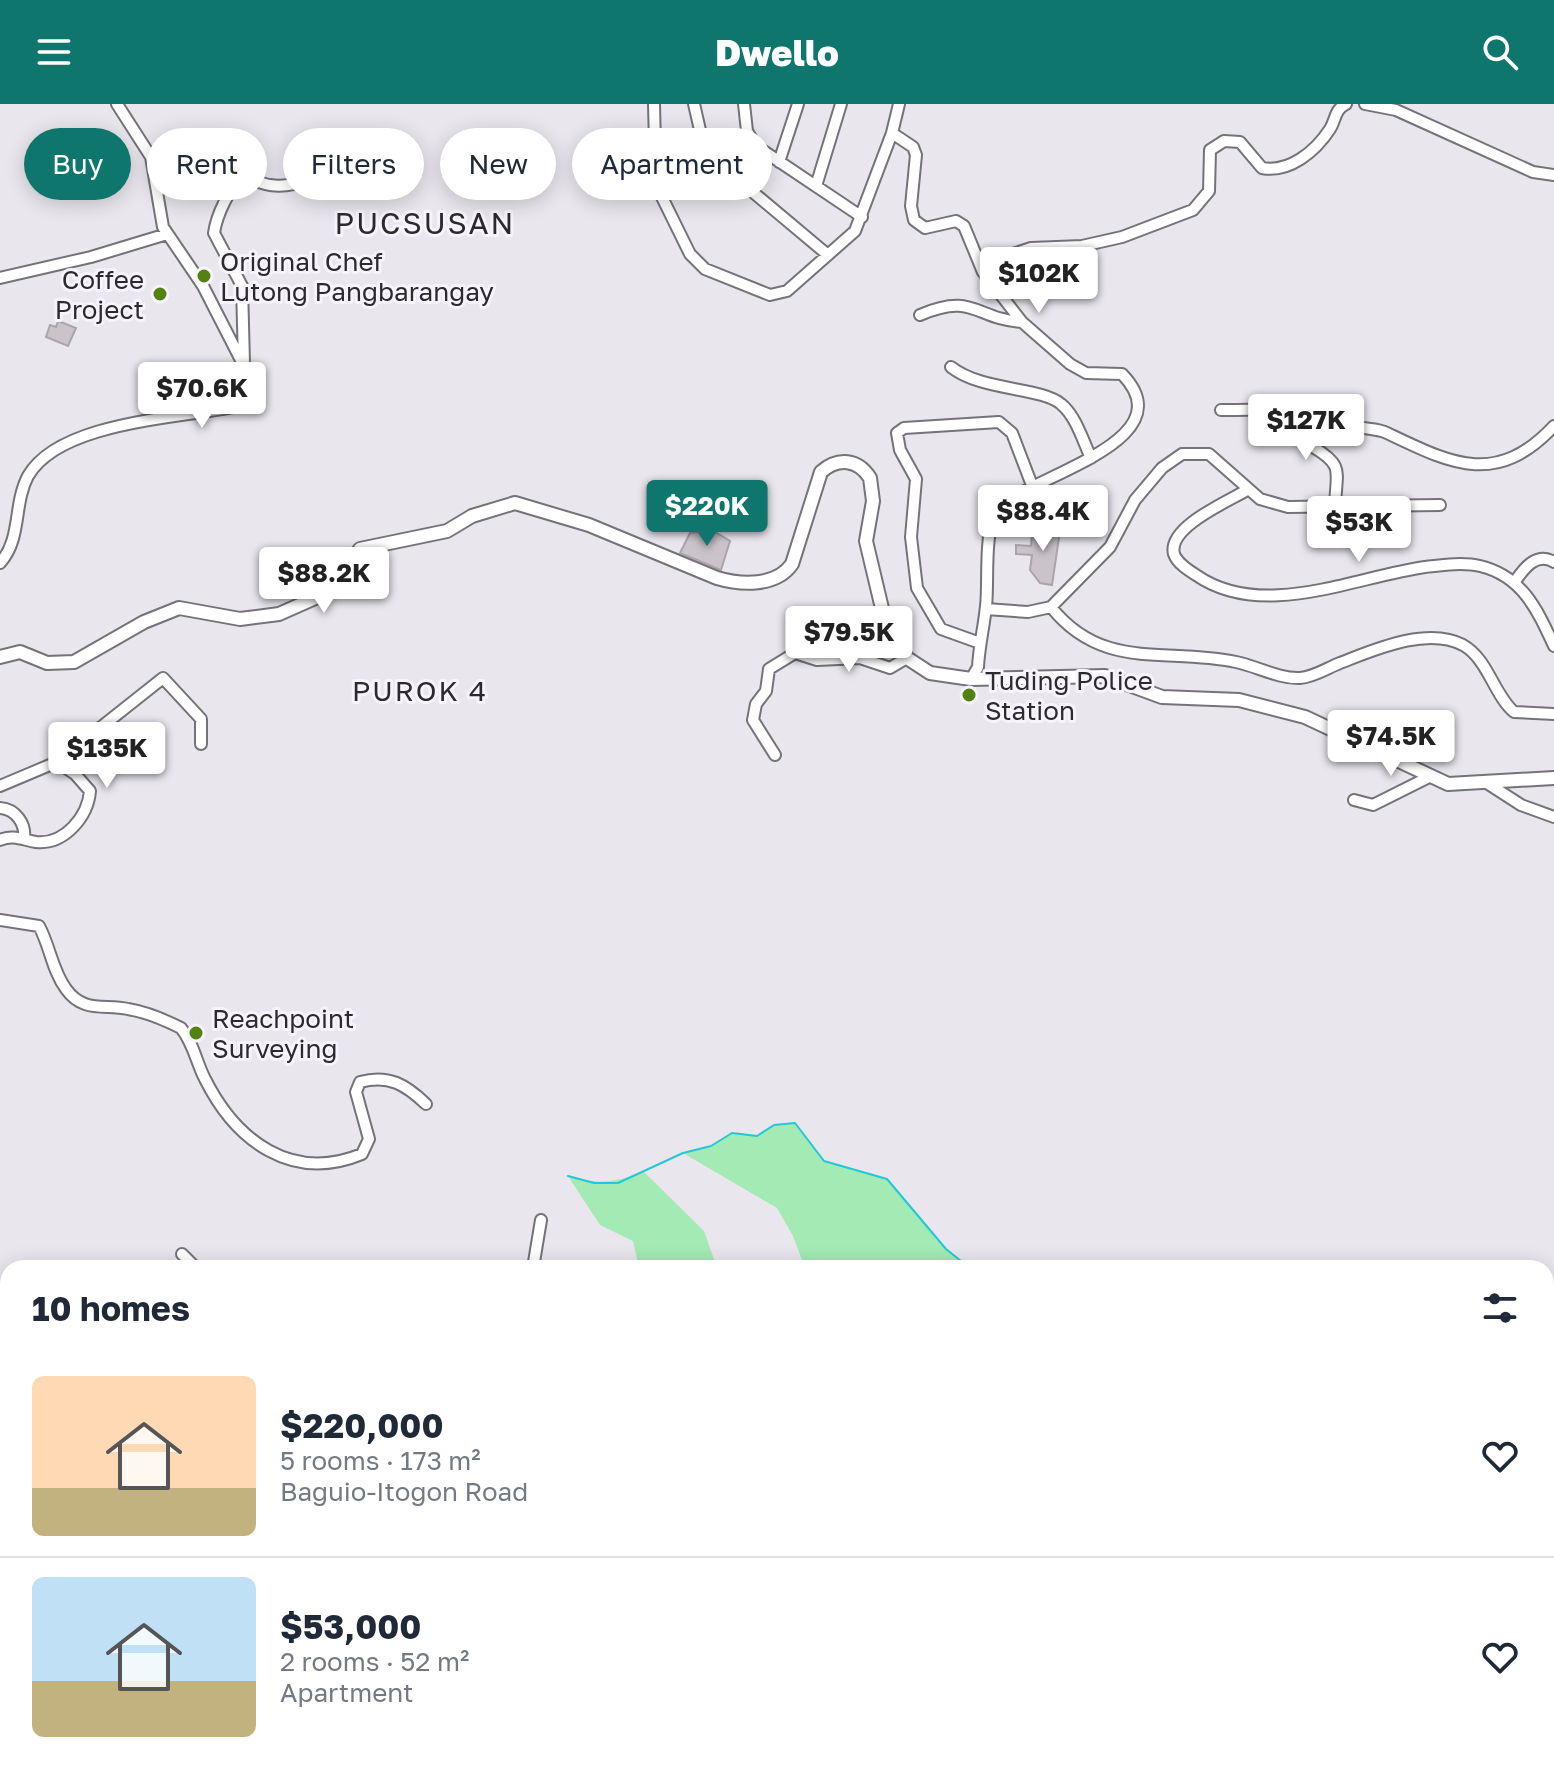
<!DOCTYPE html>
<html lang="en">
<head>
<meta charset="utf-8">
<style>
	:root { --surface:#fff; --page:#f6f6f7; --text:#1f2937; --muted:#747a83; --line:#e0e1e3; --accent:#0f766e }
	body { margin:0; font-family:"Golos Text",sans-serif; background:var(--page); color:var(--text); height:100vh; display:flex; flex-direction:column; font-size:30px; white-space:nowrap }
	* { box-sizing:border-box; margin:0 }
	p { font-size:26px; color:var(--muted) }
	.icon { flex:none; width:44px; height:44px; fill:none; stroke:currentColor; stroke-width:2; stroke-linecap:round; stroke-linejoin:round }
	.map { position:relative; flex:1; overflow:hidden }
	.drawer { position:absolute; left:0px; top:1156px; width:1554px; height:512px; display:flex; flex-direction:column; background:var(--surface); border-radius:24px 24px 0 0; box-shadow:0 4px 20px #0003 }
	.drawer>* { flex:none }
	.top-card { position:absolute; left:24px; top:24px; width:800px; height:72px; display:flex; gap:16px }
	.price { position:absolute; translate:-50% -68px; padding:0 18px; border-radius:8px; background:#fff; color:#222; font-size:26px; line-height:52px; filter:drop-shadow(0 2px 4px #0008) }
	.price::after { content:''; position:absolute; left:50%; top:48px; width:24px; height:18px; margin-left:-12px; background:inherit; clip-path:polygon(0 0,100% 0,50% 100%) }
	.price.current { background:var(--accent); color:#fff }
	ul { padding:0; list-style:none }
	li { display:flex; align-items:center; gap:24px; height:200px; padding:0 32px }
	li+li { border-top:2px solid var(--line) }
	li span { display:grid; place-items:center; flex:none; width:224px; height:160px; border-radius:12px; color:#555 }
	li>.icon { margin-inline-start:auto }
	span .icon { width:96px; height:96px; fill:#fffc; stroke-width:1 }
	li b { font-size:34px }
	h2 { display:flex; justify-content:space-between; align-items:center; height:96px; padding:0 32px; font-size:34px }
	.chip { padding:0 28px; border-radius:36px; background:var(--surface); box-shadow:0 4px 20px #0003; font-size:28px; line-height:72px }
	.chip.current { background:var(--accent); color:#fff }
	header { display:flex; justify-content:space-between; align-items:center; height:104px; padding:0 32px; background:var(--accent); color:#fff; font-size:36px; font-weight:800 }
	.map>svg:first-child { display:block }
	.green { fill:#a3eab4 }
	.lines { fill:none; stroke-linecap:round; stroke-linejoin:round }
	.stream { stroke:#21c8d8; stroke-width:2 }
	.building { fill:#cac3ca; stroke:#aba4ab; stroke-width:2 }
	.minor-casing { stroke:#757279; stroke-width:14 }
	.major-casing { stroke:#757279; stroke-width:16 }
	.minor { stroke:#fff; stroke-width:10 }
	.major { stroke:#fff; stroke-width:12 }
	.poi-dot { fill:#538212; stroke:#f7f3fc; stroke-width:3 }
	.labels { text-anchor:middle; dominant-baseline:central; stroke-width:6; stroke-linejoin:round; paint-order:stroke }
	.poi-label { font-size:26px; fill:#2b2a2d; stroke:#f7f3fc; text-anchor:start }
	.neighbourhood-label { font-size:28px; letter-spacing:2px; fill:#2b2a2d; stroke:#f7f3fc }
	.quarter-label { font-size:30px; letter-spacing:2px; fill:#2b2a2d; stroke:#f7f3fc }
</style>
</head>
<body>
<header><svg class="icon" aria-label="menu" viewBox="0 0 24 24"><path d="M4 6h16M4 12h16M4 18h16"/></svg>Dwello<svg class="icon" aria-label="search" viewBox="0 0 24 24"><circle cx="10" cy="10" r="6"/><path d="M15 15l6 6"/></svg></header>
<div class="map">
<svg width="1554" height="1668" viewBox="0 0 1554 1668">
	<rect width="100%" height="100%" fill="#eae6ee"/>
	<path class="green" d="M 795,1019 L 824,1057 L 887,1075 L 946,1145 L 966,1161 L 975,1164 L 889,1164 L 886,1156 L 805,1164 L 793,1132 L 777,1104 L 683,1049 L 711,1042 L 732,1029 L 757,1032 L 774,1021 Z
		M 643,1067 L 704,1127 L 717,1164 L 639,1164 L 633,1137 L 600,1121 L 568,1072 C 597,1080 615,1080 643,1067 Z
		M 0,1626 L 8,1629 L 8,1660 L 275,1660 L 280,1668 L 0,1668 Z
		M 1228,1660 L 1347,1660 L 1347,1668 L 1235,1668 Z
		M 1362,1660 L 1447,1660 L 1452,1668 L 1365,1668 Z"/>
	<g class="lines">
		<path class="stream" d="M 568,1072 L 594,1079 L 618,1079 L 683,1049 L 711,1042 L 732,1029 L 757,1032 L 774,1021 L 795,1019 L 824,1057 L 887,1075 L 946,1145 L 966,1161 L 975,1164
			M 1447,1660 L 1452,1668"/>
	</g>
	<path class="building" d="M 58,217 L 76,224 L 68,242 L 46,233 L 50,221 L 56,223 Z
		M 1053,419 L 1061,420 L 1052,481 L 1040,479 L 1030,466 L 1032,451 L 1016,450 L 1016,441 L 1031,442 L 1032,430 Z
		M 712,426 L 730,437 L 721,466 L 680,449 L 690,429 Z"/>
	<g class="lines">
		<g class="minor-casing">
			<path id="minor" d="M 654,0 L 656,81 L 690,150 L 705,165 L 770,191 L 787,187 L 855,127 L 892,29 L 899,0
				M 694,0 L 705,48 L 828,151
				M 744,0 L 747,27 L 756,42 L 862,113
				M 1365,0 L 1396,6 L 1533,68 L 1554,71
				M 892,29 L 913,43 L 916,51 L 911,102 L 914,116 L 925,124 L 956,117 L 964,122 L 983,168
				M 779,58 L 798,0
				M 816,82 L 841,0
				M 0,174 L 91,153 L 167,130
				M 920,211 C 974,188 975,215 1022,218
				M 244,259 L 242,182 L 214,129 C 216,115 229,79 245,76 C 253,75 262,80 270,81 C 296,85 322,71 334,49 L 395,63
				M 951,263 C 981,287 1041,283 1061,300 C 1076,312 1083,337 1091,354
				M 1221,306 C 1250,307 1312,302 1338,308 C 1347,310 1349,319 1357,322 C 1367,326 1377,324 1387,329 C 1450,359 1496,384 1554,322
				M 1309,308 L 1313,343 C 1345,362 1336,367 1335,403
				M 1247,386 C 1229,397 1167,423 1174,450 C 1177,459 1188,466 1196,471 C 1262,517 1354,473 1425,463 C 1442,461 1463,458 1480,462 C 1522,472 1537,505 1554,542
				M 0,459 C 22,435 13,400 28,372 C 59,318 178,314 234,303 L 244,295 L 244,262 L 203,182 L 163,123 L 151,53 L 117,0
				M 1516,476 C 1525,463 1537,448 1554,458
				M 1051,503 C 1103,568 1166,543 1236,558 C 1256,562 1279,575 1300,574 C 1314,573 1327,564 1340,559 C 1374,546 1427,522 1463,541 C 1488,555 1494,591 1514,608 L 1554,610
				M 986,505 L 1028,508 L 1051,503 L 1110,443 L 1135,396 L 1162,364 L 1182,350 L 1209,350 L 1260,395 L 1288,403 L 1440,401
				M 980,539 L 941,525 L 917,484 L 911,433 L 916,375 L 900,346 L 897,329 L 904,324 L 999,318 L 1012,329 L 1033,384
				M 971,575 L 978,563 C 979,542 984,523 986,502 C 989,478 983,425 998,406 C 1025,372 1189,339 1122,270 L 1086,269 L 1070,260 L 1022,218 L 983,168 L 1010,151 L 1031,144 L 1082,142 L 1122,133 L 1193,106 L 1209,87 L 1210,46 L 1224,37 L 1240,38 L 1262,64 C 1289,69 1315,48 1330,25 C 1336,16 1334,6 1346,0
				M 775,651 L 753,616 L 756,600 L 766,587 L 769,565 L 795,549 L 817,556 L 860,554 L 890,564 L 907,554
				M 57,658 L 163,574 L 201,615 L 201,640
				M 1487,679 L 1521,701 L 1554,713
				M 0,682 L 57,658 L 75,670 L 90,687 C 88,712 65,741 36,738 C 23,736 13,730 0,736
				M 1354,696 L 1373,701 L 1429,673
				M 0,704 C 16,705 26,720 24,735
				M 0,816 L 39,822 C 50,842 52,866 66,885 C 83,909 104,900 128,905 C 147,908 165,916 181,924 C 194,940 196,958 205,975 C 236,1037 292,1079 362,1050 L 369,1035 L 356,988 L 360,978 C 389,970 406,981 426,1000
				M 182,1150 L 196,1164
				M 533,1164 L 541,1116
				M 0,1349 L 8,1338
				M 0,1379 L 8,1384
				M 0,1418 L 8,1414
				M 304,1660 L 310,1668
				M 423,1660 L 427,1668
				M 623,1660 L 639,1668
				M 659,1668 L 668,1660"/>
		</g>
		<g class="major-casing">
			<path id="major" d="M 0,553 L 20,548 L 47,559 L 74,558 L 144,518 L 179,504 L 240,515 L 279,510 L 331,487 L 360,445 L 447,427 L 472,412 L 515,399 L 589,421 L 717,474 C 741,481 776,483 792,460 L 821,368 C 838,353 858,355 870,374 L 873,397 L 866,437 L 885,517 L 907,554 L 930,569 L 971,575 L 1105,572 L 1162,593 L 1239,596 L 1305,613 L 1448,680 L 1554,674"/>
		</g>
		<use href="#minor" class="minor"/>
		<use href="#major" class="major"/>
	</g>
	<g class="poi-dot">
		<circle cx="204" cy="172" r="8"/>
		<circle cx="160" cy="190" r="8"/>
		<circle cx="969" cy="591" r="8"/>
		<circle cx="196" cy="929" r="8"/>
	</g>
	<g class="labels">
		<g class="poi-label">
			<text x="220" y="157">Original Chef<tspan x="220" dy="30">Lutong Pangbarangay</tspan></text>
			<text x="144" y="175" text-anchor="end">Coffee<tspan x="144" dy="30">Project</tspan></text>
			<text x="985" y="576">Tuding Police<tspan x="985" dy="30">Station</tspan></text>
			<text x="212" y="914">Reachpoint<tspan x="212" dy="30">Surveying</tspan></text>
		</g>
		<g class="neighbourhood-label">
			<text x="420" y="586">PUROK 4</text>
		</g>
		<g class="quarter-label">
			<text x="425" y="119">PUCSUSAN</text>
		</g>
	</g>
</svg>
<b class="price" style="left:1039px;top:211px">$102K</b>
<b class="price" style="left:202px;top:326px">$70.6K</b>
<b class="price" style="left:1306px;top:358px">$127K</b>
<b class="price current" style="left:707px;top:444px">$220K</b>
<b class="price" style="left:1043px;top:449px">$88.4K</b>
<b class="price" style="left:1359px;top:460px">$53K</b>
<b class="price" style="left:324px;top:511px">$88.2K</b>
<b class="price" style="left:849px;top:570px">$79.5K</b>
<b class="price" style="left:1391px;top:674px">$74.5K</b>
<b class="price" style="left:107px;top:686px">$135K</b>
<div class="top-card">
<a class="chip current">Buy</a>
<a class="chip">Rent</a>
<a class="chip">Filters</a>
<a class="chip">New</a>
<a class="chip">Apartment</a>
</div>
<section class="drawer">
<h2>10 homes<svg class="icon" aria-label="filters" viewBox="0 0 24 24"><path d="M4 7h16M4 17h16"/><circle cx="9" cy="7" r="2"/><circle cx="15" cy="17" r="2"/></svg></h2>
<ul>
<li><span style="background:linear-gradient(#ffd9b3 70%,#c2b280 0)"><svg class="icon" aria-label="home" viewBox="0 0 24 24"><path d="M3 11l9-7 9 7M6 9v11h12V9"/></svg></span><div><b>$220,000</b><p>5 rooms · 173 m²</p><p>Baguio-Itogon Road</p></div><svg class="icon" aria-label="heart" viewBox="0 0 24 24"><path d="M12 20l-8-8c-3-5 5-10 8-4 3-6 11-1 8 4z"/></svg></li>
<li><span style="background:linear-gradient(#bfe0f5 65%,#c2b280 0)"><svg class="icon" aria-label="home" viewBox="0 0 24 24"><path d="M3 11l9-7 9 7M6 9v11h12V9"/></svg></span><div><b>$53,000</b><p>2 rooms · 52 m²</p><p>Apartment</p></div><svg class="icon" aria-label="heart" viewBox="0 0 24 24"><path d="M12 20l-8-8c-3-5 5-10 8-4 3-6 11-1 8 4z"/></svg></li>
</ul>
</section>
</div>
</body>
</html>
